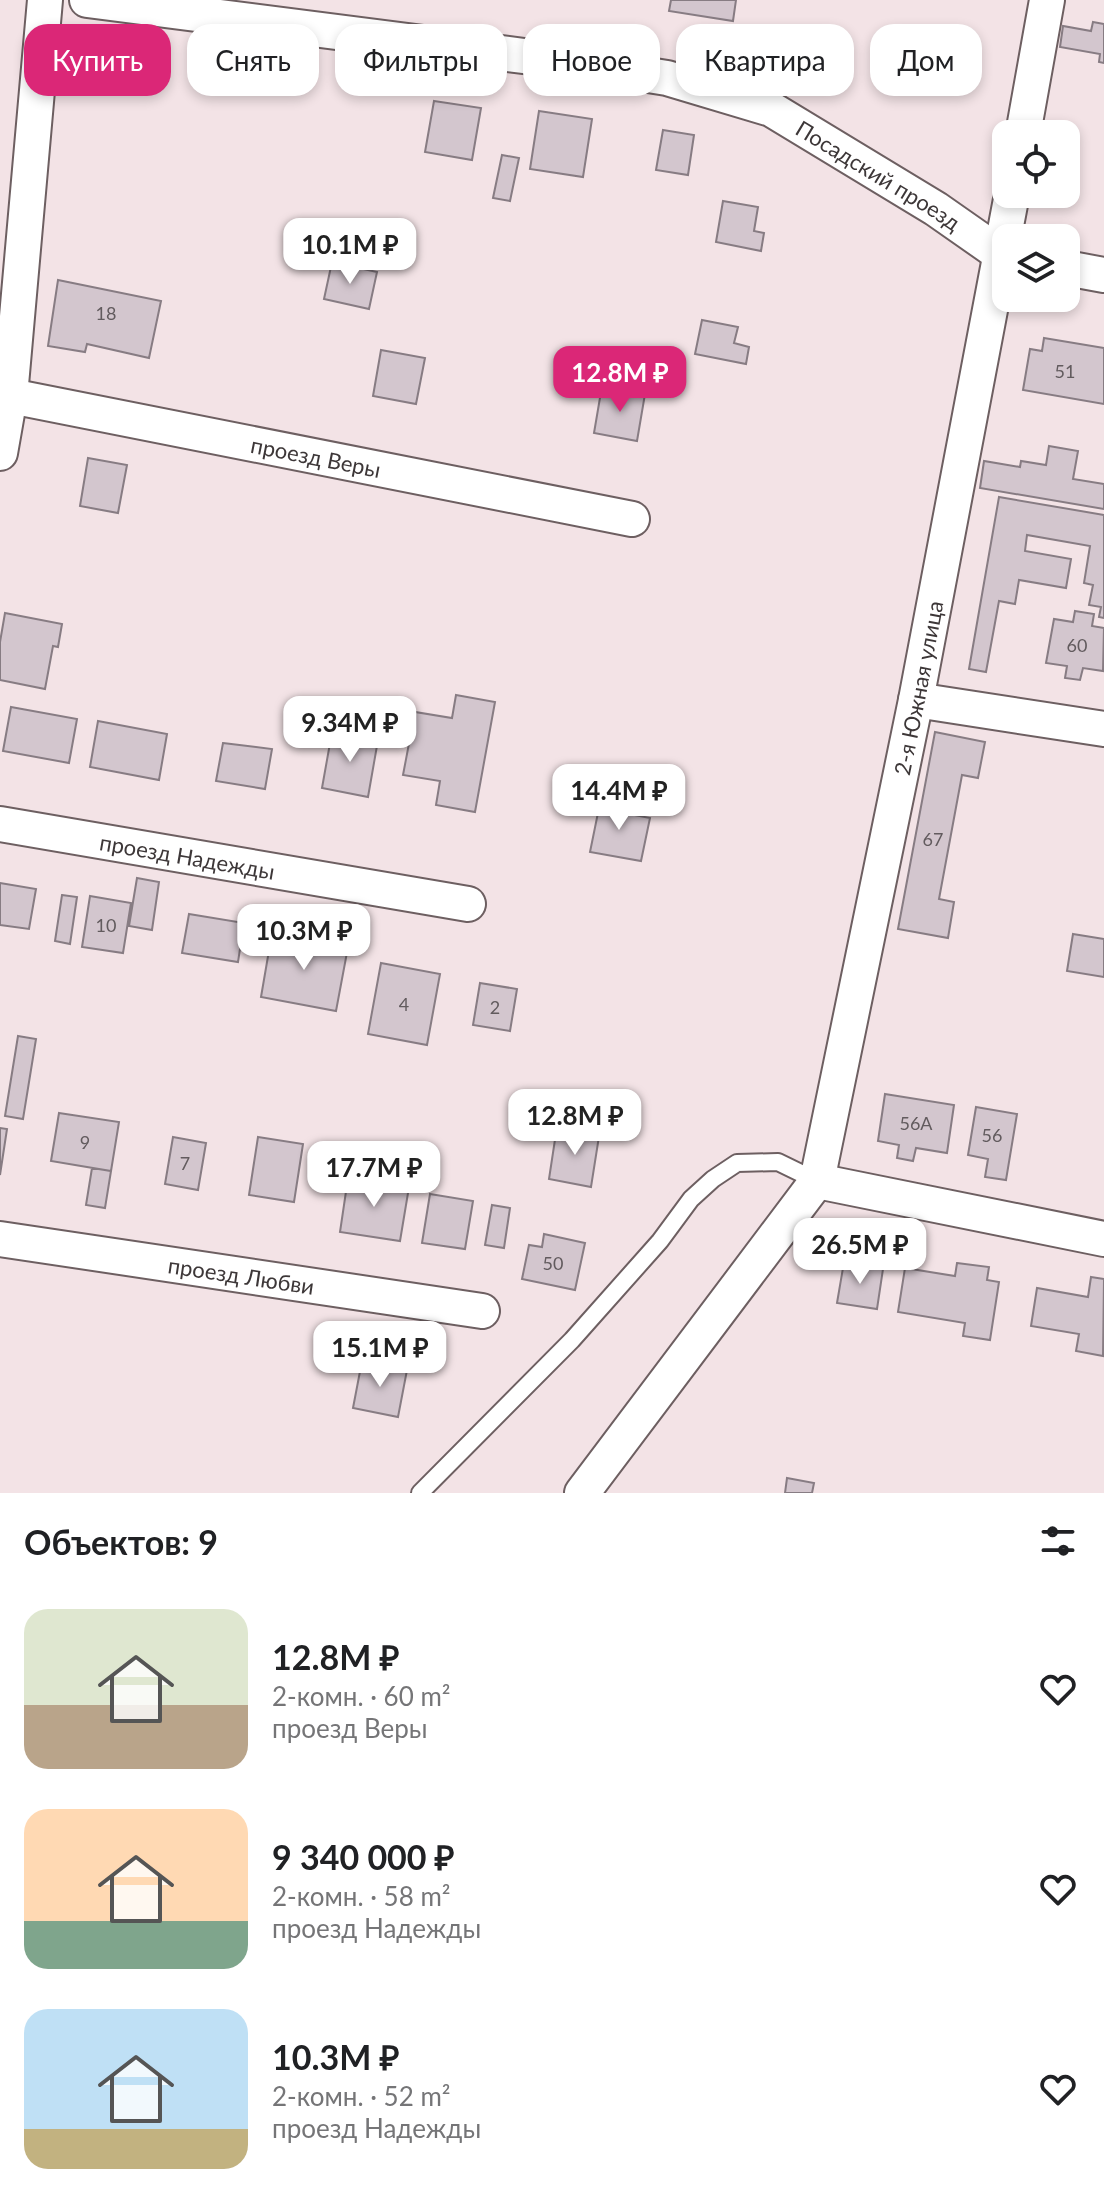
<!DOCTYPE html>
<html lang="ru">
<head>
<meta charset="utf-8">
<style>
	:root { --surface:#fff; --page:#f2f2f2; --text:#202124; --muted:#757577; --accent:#db2777 }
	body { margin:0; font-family:Lato,sans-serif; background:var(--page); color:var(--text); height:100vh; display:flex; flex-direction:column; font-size:30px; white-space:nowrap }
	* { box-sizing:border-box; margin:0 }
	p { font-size:26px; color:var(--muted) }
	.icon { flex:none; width:44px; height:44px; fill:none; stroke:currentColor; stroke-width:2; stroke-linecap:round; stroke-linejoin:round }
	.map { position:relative; height:1493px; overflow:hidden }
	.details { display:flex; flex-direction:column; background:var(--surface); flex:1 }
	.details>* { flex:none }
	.banner { position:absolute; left:24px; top:24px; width:1056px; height:72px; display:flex; gap:16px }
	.fabs { position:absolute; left:992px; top:120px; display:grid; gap:16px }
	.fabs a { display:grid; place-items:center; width:88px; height:88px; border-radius:16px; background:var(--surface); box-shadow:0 4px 12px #0003; font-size:40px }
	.price { position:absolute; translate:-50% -68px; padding:0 18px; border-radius:16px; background:#fff; color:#222; font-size:26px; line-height:52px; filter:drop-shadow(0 2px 4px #0008) }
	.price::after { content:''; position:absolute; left:50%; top:48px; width:24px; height:18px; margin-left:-12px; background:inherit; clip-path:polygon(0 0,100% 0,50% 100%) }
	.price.selected { background:var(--accent); color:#fff }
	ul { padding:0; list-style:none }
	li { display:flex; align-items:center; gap:24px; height:200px; padding:0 24px }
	li span { display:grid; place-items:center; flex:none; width:224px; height:160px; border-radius:24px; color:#555 }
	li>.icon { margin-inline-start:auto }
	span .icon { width:96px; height:96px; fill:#fffc; stroke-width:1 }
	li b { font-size:34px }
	h2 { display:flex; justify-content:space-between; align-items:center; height:96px; padding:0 24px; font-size:34px }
	.chip { padding:0 28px; border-radius:24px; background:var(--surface); box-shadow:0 4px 12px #0003; font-size:28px; line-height:72px }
	.chip.selected { background:var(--accent); color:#fff }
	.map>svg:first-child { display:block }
	.building { fill:#d3c6ce; stroke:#877c83; stroke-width:2 }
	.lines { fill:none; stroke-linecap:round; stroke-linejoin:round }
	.service-casing { stroke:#6d5f61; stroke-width:20 }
	.minor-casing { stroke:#6d5f61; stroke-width:38 }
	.service { stroke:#fff; stroke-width:16 }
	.minor { stroke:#fff; stroke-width:34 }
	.labels { text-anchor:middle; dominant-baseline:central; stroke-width:6; stroke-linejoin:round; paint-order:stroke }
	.number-label { font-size:18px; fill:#625b5e }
	.street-label { font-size:22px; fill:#3d3738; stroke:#f3e3e6 }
</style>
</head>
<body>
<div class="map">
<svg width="1104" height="1493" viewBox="0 0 1104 1493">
	<rect width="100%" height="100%" fill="#f3e3e6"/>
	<path class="building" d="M 671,0 L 736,0 L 733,21 L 669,11 Z
		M 1093,22 L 1104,24 L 1104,63 L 1099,62 L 1100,54 L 1060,47 L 1063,26 L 1091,31 Z
		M 434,101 L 481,108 L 472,160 L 425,152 Z
		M 539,111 L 592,119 L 583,177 L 530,169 Z
		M 663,130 L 694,135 L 688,175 L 656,170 Z
		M 502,155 L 519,158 L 510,201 L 493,198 Z
		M 723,201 L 758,207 L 754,231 L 764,233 L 761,251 L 716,242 Z
		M 332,262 L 377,272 L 369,309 L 324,299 Z
		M 58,280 L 161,301 L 149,358 L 87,344 L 85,352 L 48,346 Z
		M 702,320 L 738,327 L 734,343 L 749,347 L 746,364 L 695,354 Z
		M 1044,338 L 1104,348 L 1104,404 L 1023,390 L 1030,349 L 1042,351 Z
		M 381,350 L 425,358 L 416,404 L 373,396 Z
		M 602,386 L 645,394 L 637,441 L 594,433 Z
		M 1049,446 L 1078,451 L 1073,479 L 1104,484 L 1104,509 L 980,488 L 984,461 L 1020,467 L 1021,461 L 1046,465 Z
		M 88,458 L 127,465 L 118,513 L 80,506 Z
		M 999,497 L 1104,515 L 1104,618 L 1099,617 L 1101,607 L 1089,605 L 1093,585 L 1084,583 L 1090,546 L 1027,535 L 1025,551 L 1071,559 L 1066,588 L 1019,580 L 1015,604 L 999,601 L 986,672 L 969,669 Z
		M 1075,611 L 1094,614 L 1092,626 L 1104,628 L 1103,671 L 1083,668 L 1080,680 L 1065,678 L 1067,666 L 1046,663 L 1054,619 L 1073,622 Z
		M 5,613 L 62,624 L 58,647 L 53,646 L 45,689 L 0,680 L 0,642 Z
		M 456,695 L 495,702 L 475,812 L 436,805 L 440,781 L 403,775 L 415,712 L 452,718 Z
		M 11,707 L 77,719 L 69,763 L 3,751 Z
		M 98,721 L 167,734 L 159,780 L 90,767 Z
		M 332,732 L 378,740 L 368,797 L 322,788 Z
		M 935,732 L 985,742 L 978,778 L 962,775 L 939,899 L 954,902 L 948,938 L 898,929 Z
		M 223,743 L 272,749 L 265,789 L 216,781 Z
		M 601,798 L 621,802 L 619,812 L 650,818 L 641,861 L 590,852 Z
		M 137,878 L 159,882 L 152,930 L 129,926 Z
		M 0,883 L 36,889 L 29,929 L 0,925 Z
		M 62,895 L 77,897 L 70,944 L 55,941 Z
		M 90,896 L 131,903 L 123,953 L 82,947 Z
		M 189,914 L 244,923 L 238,962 L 182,953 Z
		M 272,933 L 348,947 L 336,1011 L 261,997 Z
		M 1073,934 L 1104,939 L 1104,977 L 1067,971 Z
		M 381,963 L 440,974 L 427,1045 L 368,1034 Z
		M 480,983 L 517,989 L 510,1031 L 473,1025 Z
		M 18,1036 L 36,1039 L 23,1119 L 5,1116 Z
		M 885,1094 L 954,1105 L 947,1153 L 916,1148 L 913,1161 L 897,1158 L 899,1145 L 878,1141 Z
		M 976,1107 L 1017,1114 L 1006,1180 L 985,1177 L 988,1159 L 968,1155 Z
		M 59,1113 L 119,1122 L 111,1171 L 51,1161 Z
		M 573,1126 L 600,1130 L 591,1187 L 549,1179 L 556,1133 L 571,1136 Z
		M 0,1128 L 7,1129 L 0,1175 Z
		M 173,1137 L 206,1143 L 198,1190 L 165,1184 Z
		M 258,1137 L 303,1144 L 294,1202 L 249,1195 Z
		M 92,1168 L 111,1171 L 105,1208 L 86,1205 Z
		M 348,1178 L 409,1187 L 400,1241 L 340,1232 Z
		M 430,1194 L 473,1201 L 465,1249 L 422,1243 Z
		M 492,1205 L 510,1208 L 504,1248 L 485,1245 Z
		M 544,1234 L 585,1243 L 575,1290 L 522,1279 L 529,1245 L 542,1247 Z
		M 844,1262 L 883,1269 L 877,1309 L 837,1303 Z
		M 957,1263 L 989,1267 L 987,1280 L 999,1282 L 990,1340 L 963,1336 L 965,1323 L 898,1312 L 905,1268 L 955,1276 Z
		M 1091,1277 L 1104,1279 L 1103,1356 L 1076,1351 L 1079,1334 L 1031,1326 L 1037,1288 L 1088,1297 Z
		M 362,1361 L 407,1370 L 398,1417 L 353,1408 Z
		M 787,1478 L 814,1483 L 812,1493 L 785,1493 Z"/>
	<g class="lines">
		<g class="service-casing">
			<path id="service" d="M 420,1493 L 572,1340 L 660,1241 L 691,1199 L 713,1179 L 737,1163 L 778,1162 L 817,1181"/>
		</g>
		<g class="minor-casing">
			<g id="minor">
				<path id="s1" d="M 87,0 L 547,59 L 667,78 L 771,109 L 936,209 L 1006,258"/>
				<path d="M 1023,134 L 1047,0"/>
				<path d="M 1066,268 L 1104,275"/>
				<path id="s2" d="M 0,394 L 632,519"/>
				<path d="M 0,453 L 10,396 L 45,0"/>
				<path d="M 916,700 L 1104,729"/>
				<path id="s3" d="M 0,824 L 468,904"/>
				<path d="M 817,1181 L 1104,1239"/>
				<path id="s4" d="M 0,1239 L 482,1311"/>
				<path id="s5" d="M 582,1493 L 817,1181 L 916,700 L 1012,194"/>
			</g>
		</g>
		<use href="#service" class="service"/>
		<use href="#minor" class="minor"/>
	</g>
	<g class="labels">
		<g class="number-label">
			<text x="106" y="313">18</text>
			<text x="1065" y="371">51</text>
			<text x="1077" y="645">60</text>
			<text x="933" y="839">67</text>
			<text x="106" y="925">10</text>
			<text x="404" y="1004">4</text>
			<text x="495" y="1007">2</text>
			<text x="916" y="1123">56А</text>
			<text x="992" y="1135">56</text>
			<text x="85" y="1142">9</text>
			<text x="185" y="1163">7</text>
			<text x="553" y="1263">50</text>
		</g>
		<g class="street-label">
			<text stroke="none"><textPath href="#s1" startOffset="820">Посадский проезд</textPath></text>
			<text stroke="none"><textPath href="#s2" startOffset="322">проезд Веры</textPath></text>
			<text stroke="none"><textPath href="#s5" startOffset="894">2-я Южная улица</textPath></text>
			<text stroke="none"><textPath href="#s3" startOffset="190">проезд Надежды</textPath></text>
			<text stroke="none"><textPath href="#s4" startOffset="244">проезд Любви</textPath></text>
		</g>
	</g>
</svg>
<div class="fabs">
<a><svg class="icon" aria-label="locate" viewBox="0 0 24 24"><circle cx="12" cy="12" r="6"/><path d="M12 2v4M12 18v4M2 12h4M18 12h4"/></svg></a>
<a><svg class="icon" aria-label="layers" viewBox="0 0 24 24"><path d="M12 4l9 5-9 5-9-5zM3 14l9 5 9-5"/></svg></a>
</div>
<b class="price" style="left:350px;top:286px">10.1M ₽</b>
<b class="price selected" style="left:620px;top:414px">12.8M ₽</b>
<b class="price" style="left:350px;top:764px">9.34M ₽</b>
<b class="price" style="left:619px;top:832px">14.4M ₽</b>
<b class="price" style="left:304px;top:972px">10.3M ₽</b>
<b class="price" style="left:575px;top:1157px">12.8M ₽</b>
<b class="price" style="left:374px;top:1209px">17.7M ₽</b>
<b class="price" style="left:860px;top:1286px">26.5M ₽</b>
<b class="price" style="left:380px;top:1389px">15.1M ₽</b>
<div class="banner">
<a class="chip selected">Купить</a>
<a class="chip">Снять</a>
<a class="chip">Фильтры</a>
<a class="chip">Новое</a>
<a class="chip">Квартира</a>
<a class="chip">Дом</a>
</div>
</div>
<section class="details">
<h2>Объектов: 9<svg class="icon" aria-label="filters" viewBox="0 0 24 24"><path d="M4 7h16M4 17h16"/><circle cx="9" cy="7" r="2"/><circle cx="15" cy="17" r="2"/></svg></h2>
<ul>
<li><span style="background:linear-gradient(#dfe7d0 60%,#b9a48a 0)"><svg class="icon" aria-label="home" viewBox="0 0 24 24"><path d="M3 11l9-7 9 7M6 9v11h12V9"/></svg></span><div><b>12.8M ₽</b><p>2-комн. · 60 m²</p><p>проезд Веры</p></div><svg class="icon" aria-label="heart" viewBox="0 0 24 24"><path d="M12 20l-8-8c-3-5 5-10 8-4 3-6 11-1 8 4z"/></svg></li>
<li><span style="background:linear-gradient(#ffd9b3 70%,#7fa58c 0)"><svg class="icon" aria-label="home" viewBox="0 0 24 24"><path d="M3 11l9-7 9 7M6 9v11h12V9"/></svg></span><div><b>9 340 000 ₽</b><p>2-комн. · 58 m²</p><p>проезд Надежды</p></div><svg class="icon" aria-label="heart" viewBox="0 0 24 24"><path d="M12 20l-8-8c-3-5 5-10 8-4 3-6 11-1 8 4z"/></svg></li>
<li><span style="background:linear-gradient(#bfe0f5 75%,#c2b280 0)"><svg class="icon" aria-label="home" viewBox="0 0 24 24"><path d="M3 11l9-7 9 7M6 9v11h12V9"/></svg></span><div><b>10.3M ₽</b><p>2-комн. · 52 m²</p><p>проезд Надежды</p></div><svg class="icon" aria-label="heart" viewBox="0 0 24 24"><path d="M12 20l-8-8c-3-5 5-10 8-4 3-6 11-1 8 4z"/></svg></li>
</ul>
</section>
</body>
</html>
